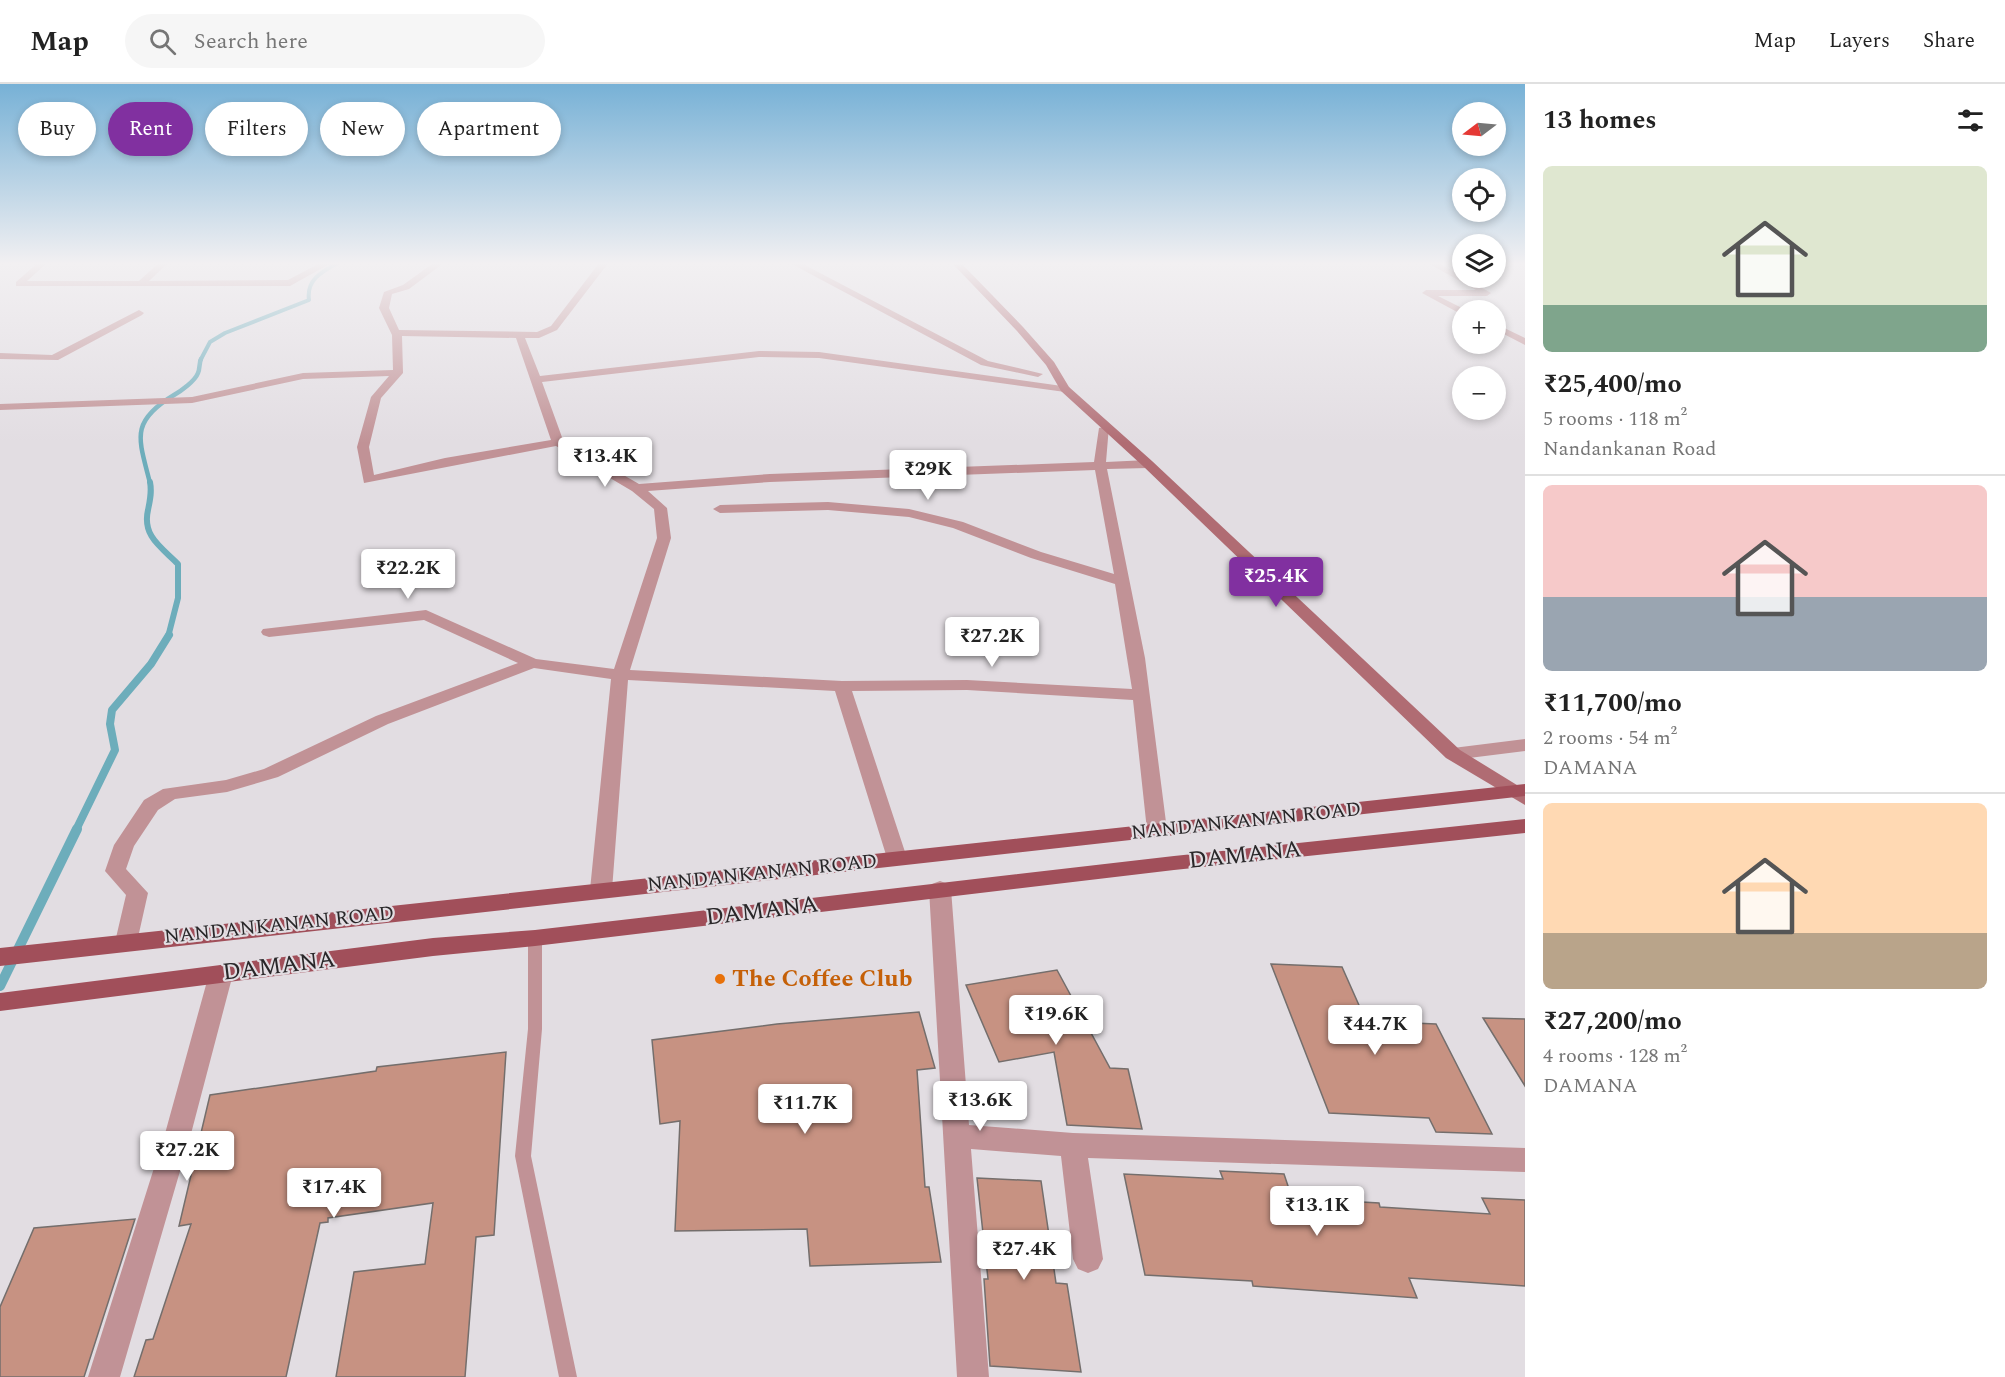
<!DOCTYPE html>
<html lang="en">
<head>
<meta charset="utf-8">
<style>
	:root { --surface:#fff; --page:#f6f6f6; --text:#222; --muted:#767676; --line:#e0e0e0; --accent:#8130a0 }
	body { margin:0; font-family:Spectral,serif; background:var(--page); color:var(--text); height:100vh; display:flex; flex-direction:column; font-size:22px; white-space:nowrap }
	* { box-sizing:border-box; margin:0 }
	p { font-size:20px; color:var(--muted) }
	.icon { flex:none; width:33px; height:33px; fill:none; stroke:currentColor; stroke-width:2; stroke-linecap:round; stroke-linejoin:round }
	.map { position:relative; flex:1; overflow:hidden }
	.details { display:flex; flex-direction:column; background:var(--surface); width:480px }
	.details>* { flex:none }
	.top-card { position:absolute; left:18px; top:18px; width:570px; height:54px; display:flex; gap:12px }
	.needle { width:39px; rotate:254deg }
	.controls { position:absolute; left:1452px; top:18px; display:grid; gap:12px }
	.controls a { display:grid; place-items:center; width:54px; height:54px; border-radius:50%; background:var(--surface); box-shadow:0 3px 9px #0003; font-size:30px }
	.price { position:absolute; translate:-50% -51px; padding:0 14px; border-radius:6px; background:#fff; color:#222; font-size:20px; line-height:39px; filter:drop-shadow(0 2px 3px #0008) }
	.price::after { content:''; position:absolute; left:50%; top:36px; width:18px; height:14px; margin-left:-9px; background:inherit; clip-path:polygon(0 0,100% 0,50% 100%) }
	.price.on { background:var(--accent); color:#fff }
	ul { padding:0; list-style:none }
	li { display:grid; align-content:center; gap:12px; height:318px; padding:0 18px }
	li+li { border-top:2px solid var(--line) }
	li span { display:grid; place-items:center; height:186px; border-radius:9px; color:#555 }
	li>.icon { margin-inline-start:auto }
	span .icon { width:108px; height:108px; fill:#fffc; stroke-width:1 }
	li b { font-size:26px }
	h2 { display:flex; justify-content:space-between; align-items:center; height:72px; padding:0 18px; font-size:26px }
	.pill { padding:0 21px; border-radius:27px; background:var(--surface); box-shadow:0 3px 9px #0003; font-size:21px; line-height:54px }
	.pill.on { background:var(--accent); color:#fff }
	header { display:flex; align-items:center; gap:36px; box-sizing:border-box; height:84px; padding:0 30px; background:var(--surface); border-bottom:2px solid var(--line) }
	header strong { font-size:28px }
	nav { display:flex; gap:33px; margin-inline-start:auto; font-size:21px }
	.search { width:420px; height:54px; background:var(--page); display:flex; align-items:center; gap:15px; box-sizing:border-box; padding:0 21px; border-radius:33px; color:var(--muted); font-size:22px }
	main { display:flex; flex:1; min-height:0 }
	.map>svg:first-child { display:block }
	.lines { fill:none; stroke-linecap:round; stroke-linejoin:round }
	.stream-far4 { stroke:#6dadbb; stroke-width:4 }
	.stream-far3 { stroke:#6dadbb; stroke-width:4.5 }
	.stream-far2 { stroke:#6dadbb; stroke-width:6 }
	.stream-far1 { stroke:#6dadbb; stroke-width:8 }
	.stream { stroke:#6dadbb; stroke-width:10 }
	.building { fill:#c79282; stroke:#746e6c; stroke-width:1.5 }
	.lane { fill:#c19296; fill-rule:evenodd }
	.street { fill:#c19296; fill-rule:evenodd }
	.secondary { fill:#b06c73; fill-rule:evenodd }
	.primary { fill:#a14f5a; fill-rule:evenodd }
	.food-dot { fill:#e8710a; stroke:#e2dde2; stroke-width:2 }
	.labels { text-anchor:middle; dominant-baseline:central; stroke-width:4.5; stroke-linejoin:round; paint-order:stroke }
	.street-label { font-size:20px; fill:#292729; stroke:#e2dde2 }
	.near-street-label { font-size:24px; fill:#292729; stroke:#e2dde2 }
	.near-food-label { font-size:24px; font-weight:bold; fill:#c56008; stroke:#e2dde2; text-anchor:start }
</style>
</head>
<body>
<header>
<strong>Map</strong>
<div class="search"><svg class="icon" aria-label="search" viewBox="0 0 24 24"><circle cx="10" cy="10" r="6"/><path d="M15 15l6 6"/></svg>Search here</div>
<nav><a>Map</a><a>Layers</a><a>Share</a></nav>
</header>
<main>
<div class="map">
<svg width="1525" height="1293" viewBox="0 0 1525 1293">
	<rect width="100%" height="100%" fill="#e2dde2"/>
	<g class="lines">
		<path class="stream-far4" d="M 200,277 L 210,258 L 225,249 L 309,216 C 306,195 323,187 339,178"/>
		<path class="stream-far3" d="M 150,399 C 139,355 129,338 174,311 C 181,307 195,297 198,289 C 200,285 199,279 201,275"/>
		<path class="stream-far2" d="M 150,398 C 152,408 150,416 148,426 C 142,452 161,463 178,480 L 178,514 L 168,553"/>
		<path class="stream-far1" d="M 76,746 L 115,666 L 110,640 L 112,626 L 151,580 L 169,551"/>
		<path class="stream" d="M 0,902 L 77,745"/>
	</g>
	<path class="building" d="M 1271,880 L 1342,883 L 1366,937 L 1436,940 L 1492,1050 L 1436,1048 L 1429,1034 L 1329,1029 Z
		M 1057,886 L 1110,984 L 1128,985 L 1142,1045 L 1067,1041 L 1054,968 L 999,978 L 966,901 Z
		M 919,928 L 935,984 L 917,986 L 925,1103 L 929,1103 L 941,1178 L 810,1182 L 807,1145 L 675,1147 L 680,1037 L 660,1040 L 652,956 L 777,940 Z
		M 1483,934 L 1525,935 L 1525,1002 Z
		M 506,968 L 494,1151 L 476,1153 L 465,1293 L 336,1293 L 354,1188 L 425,1180 L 433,1119 L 328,1134 L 328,1138 L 320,1139 L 286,1293 L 134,1293 L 146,1256 L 153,1255 L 191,1140 L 179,1142 L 210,1011 L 376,987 L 377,983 Z
		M 1220,1087 L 1284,1090 L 1292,1114 L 1379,1119 L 1380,1123 L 1490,1130 L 1482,1114 L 1525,1116 L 1525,1202 L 1409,1194 L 1417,1214 L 1253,1202 L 1252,1197 L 1145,1191 L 1124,1090 L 1223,1095 Z
		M 977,1094 L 1041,1097 L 1056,1199 L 1067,1200 L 1081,1288 L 990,1282 L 984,1195 L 988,1195 Z
		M 135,1135 L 84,1293 L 0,1293 L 0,1223 L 34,1144 Z"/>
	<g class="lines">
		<path class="lane" d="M 535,849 L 540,851 L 542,854 L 542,945 L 531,1072 L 577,1293 L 559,1293 L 515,1072 L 528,945 L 528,854 L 530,851 Z"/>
		<path class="street" d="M 39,178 L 48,178 L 27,197 L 139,197 L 160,178 L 169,178 L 149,197 L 288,196 L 322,178 L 333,178 L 290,202 L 16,202 L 16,198 Z
			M 435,178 L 445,178 L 409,205 L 392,210 L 389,224 L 399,246 L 537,248 L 551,242 L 600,178 L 609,178 L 557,246 L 539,254 L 525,254 L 540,292 L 759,267 L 819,268 L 1069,303 L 1070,305 L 1065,308 L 819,274 L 759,273 L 542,298 L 563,356 L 639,400 L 770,390 L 1094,378 L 1099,344 L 1109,342 L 1106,378 L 1148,376 L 1154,380 L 1148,384 L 1107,385 L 1145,574 L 1167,746 L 1164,751 L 1150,751 L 1147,746 L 1133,616 L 967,606 L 852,607 L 907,774 L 904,779 L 890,779 L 887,774 L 835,607 L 628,596 L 612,806 L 609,811 L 601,814 L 593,811 L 590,806 L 611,595 L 534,584 L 388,640 L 278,693 L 227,708 L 175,715 L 158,726 L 134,762 L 126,785 L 148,809 L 137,858 L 134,864 L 126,866 L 118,864 L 115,858 L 126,811 L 105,787 L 114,761 L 144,716 L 163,705 L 226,696 L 264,685 L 376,632 L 518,579 L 424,536 L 269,553 L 263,551 L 261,548 L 263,545 L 426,526 L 536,575 L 614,585 L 657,454 L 654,425 L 632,407 L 556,362 L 364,399 L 357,363 L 371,313 L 389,292 L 303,295 L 192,319 L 0,326 L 0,320 L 192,313 L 303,289 L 393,286 L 392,251 L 379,224 L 384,208 L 403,201 ZM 402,252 L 516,254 L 551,356 L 445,374 L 374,391 L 369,363 L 381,314 L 403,289 ZM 1095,386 L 1114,490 L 1041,468 L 963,438 L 909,425 L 828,418 L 720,421 L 713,425 L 720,429 L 828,426 L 909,433 L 953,444 L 1031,474 L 1115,500 L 1132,605 L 967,596 L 842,597 L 630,586 L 671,454 L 667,424 L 648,407 L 770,398 Z
			M 788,178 L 799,178 L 988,277 L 1043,290 L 1038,293 L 981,281 Z
			M 1426,178 L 1437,178 L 1491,209 L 1487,212 L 1438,212 L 1466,226 L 1459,229 L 1422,209 L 1426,206 L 1476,206 Z
			M 139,226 L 144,229 L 142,231 L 58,276 L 0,275 L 0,269 L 52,271 Z
			M 1496,240 L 1525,254 L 1525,261 L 1496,246 Z
			M 1525,655 L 1525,667 L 1453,676 L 1444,670 L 1453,664 Z
			M 940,797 L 948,800 L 951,805 L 969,1041 L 1073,1049 L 1525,1064 L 1525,1088 L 1088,1074 L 1103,1175 L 1098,1185 L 1088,1189 L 1078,1185 L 1073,1175 L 1061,1072 L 971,1065 L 989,1293 L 957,1293 L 929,805 L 932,800 Z
			M 221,881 L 229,884 L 233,890 L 192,1046 L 120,1293 L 88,1293 L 166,1046 L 209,890 L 213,884 Z"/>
		<path class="secondary" d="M 951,178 L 960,178 L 1023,243 L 1054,278 L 1069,303 L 1152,377 L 1460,666 L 1525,706 L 1525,721 L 1446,674 L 1144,383 L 1061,307 L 1046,281 L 1017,247 Z"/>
		<path class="primary" d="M 1525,700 L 1525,712 L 0,882 L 0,864 Z
			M 1525,735 L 1525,749 L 1174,786 L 535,862 L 433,872 L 0,927 L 0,909 L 433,854 L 535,846 L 1174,772 Z"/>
	</g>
	<linearGradient id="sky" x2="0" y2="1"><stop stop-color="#77b1d6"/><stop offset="0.5" stop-color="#f2f0f2"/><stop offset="1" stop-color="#f2f0f2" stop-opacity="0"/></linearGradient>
	<rect width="1525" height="359" fill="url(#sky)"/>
	<circle class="food-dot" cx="720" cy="895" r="6"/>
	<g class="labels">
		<g class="street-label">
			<text transform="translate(1246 737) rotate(-6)">NANDANKANAN ROAD</text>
			<text transform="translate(762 789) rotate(-6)">NANDANKANAN ROAD</text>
			<text transform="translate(279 841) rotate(-6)">NANDANKANAN ROAD</text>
		</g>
		<g class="near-street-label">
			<text transform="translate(1245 771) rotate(-6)">DAMANA</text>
			<text transform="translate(762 827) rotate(-7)">DAMANA</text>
			<text transform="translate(279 882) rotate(-7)">DAMANA</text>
		</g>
		<g class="near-food-label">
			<text x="732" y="895">The Coffee Club</text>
		</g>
	</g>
</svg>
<div class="controls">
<a><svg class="needle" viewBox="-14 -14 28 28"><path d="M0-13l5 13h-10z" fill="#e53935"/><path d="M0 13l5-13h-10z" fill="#767676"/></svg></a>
<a><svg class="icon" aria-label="locate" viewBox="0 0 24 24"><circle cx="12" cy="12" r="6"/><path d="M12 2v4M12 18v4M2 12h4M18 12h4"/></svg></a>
<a><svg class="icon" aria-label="layers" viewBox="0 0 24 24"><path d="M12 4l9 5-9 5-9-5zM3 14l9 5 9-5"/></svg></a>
<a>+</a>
<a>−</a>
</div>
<b class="price" style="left:605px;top:404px">₹13.4K</b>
<b class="price" style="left:928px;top:417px">₹29K</b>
<b class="price" style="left:408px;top:516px">₹22.2K</b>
<b class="price on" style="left:1276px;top:524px">₹25.4K</b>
<b class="price" style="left:992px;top:584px">₹27.2K</b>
<b class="price" style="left:1056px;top:962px">₹19.6K</b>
<b class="price" style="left:1375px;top:972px">₹44.7K</b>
<b class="price" style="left:980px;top:1048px">₹13.6K</b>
<b class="price" style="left:805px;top:1051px">₹11.7K</b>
<b class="price" style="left:187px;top:1098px">₹27.2K</b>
<b class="price" style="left:334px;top:1135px">₹17.4K</b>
<b class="price" style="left:1317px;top:1153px">₹13.1K</b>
<b class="price" style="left:1024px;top:1197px">₹27.4K</b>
<div class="top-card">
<a class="pill">Buy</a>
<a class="pill on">Rent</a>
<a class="pill">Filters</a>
<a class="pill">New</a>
<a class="pill">Apartment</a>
</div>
</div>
<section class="details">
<h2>13 homes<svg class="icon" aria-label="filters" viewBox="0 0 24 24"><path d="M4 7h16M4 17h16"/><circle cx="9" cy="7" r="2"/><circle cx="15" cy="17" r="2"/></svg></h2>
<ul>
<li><span style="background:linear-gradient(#dfe7d0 75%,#7fa58c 0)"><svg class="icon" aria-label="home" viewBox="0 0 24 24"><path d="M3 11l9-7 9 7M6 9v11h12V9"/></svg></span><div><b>₹25,400/mo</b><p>5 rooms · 118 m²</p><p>Nandankanan Road</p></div></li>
<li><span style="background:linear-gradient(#f6c9c9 60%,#9aa5b1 0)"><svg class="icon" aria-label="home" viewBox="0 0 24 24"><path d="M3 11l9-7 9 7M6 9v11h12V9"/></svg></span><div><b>₹11,700/mo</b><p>2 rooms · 54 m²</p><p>DAMANA</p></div></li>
<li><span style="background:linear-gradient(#ffd9b3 70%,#b9a48a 0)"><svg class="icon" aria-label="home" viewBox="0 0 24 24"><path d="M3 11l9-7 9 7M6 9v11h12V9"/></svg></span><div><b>₹27,200/mo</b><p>4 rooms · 128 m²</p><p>DAMANA</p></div></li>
</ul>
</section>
</main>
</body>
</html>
